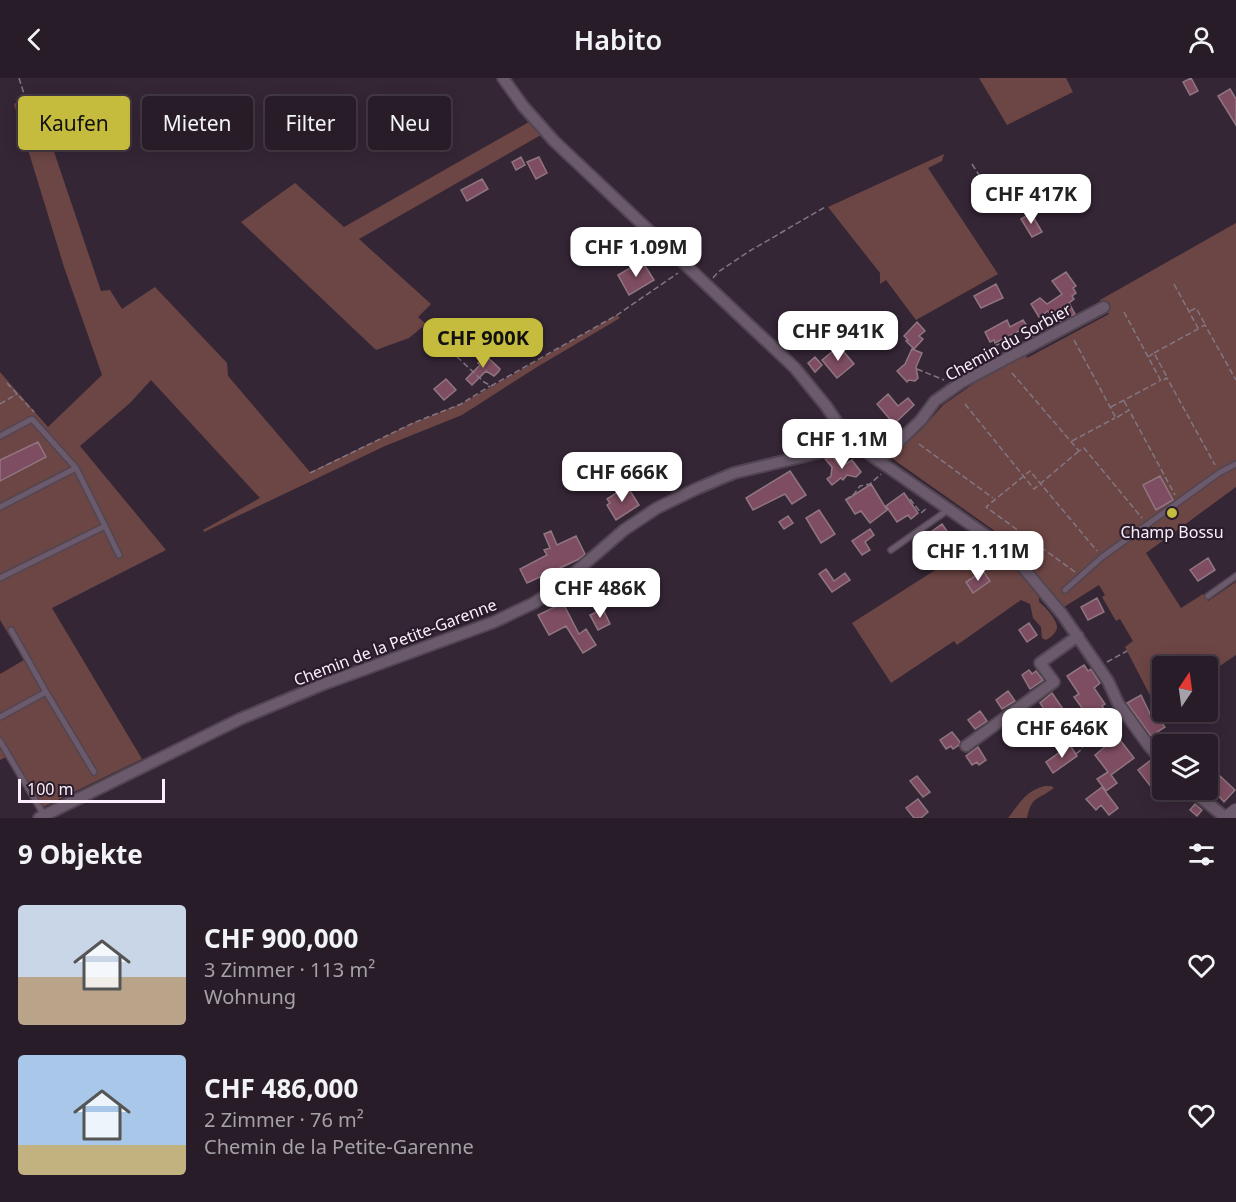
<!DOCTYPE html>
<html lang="de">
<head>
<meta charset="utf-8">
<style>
	:root { --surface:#281c28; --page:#342934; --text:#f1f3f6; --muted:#a5a1a8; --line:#443a45; --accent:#c5bc3d }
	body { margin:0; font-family:"Noto Sans",sans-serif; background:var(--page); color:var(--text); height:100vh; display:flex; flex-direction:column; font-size:22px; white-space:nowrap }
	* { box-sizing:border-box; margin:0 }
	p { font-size:20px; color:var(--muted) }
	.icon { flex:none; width:33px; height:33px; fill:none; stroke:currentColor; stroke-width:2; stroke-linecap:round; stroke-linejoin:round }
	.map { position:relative; height:740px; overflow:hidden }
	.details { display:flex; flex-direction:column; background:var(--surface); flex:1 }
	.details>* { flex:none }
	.banner { position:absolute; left:18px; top:18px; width:600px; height:54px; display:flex; gap:12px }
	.needle { width:39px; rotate:13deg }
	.controls { position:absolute; left:1152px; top:578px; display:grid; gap:12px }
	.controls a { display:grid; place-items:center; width:66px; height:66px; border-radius:6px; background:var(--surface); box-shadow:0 3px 15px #0003,0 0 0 2px var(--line); font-size:30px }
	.scale { position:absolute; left:18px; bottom:15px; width:147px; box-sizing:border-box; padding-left:6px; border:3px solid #faeffa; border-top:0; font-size:16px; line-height:21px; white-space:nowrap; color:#faeffa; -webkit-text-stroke:4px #2b1c2c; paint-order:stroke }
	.price { position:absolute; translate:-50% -51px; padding:0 14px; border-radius:12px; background:#fff; color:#222; font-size:20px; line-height:39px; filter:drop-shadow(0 2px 3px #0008) }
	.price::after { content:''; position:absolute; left:50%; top:36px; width:18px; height:14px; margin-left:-9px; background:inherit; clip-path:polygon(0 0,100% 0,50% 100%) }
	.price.current { background:var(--accent); color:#111 }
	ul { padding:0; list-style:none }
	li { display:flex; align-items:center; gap:18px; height:150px; padding:0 18px }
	li span { display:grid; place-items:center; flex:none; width:168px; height:120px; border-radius:6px; color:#555 }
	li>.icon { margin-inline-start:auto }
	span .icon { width:72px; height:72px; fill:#fffc; stroke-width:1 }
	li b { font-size:26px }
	h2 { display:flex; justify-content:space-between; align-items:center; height:72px; padding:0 18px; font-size:26px }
	.tag { padding:0 21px; border-radius:6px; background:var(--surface); box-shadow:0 3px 15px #0003,0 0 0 2px var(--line); font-size:21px; line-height:54px }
	.tag.current { background:var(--accent); color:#111 }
	header { display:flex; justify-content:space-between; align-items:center; height:78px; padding:0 18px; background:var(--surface); font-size:27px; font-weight:600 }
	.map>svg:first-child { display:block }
	.green { fill:#6c4644 }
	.building { fill:#7e4d61; stroke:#907680; stroke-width:1.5 }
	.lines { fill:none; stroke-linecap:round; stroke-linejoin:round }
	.lane-casing { stroke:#524552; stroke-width:8 }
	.street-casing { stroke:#524552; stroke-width:14 }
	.secondary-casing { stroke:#524552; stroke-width:16 }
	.path { stroke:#837684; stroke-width:1.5; stroke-dasharray:6 3; stroke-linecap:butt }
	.lane { stroke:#6b5a6c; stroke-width:5 }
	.street { stroke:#6b5a6c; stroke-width:10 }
	.secondary { stroke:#6b5a6c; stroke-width:14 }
	.poi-dot { fill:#c5bc3d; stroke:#2b1c2c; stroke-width:2 }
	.labels { text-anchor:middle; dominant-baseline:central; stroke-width:4.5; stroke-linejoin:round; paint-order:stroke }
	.street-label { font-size:16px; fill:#faeffa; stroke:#2b1c2c }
	.poi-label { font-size:16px; fill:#faeffa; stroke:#2b1c2c }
</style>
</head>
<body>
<header><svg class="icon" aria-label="back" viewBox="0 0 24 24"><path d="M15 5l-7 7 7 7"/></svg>Habito<svg class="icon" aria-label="person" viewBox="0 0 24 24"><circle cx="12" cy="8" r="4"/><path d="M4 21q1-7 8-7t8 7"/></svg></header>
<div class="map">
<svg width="1236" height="740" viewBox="0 0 1236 740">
	<rect width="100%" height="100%" fill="#352636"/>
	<path class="green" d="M 979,0 L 1066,0 L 1073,14 L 1007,47 Z
		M 25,19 L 45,47 L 101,213 L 110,212 L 122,231 L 155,209 L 227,285 L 228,298 L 310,394 L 413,345 L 461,326 L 617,237 L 620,240 L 537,289 L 462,337 L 385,368 L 204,454 L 203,452 L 260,420 L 151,302 L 130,325 L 80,368 L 166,472 L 52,530 L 142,681 L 37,732 L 6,679 L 0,682 L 0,596 L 24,582 L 0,542 L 0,294 L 48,349 L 102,297 L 64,189 L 14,26 Z
		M 529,44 L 541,57 L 359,161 L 431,226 L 418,239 L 426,246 L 409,260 L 376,272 L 241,144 L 295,105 L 344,149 Z
		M 944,76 L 942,83 L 928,90 L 998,196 L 916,242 L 886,202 L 880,206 L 880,195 L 828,129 Z
		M 1236,145 L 1236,409 L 1146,475 L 1181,530 L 1203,516 L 1208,523 L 1236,504 L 1236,577 L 1208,596 L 1208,588 L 1162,588 L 1162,623 L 1155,627 L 1125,569 L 1133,563 L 1120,541 L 1116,543 L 1102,519 L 1105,517 L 1099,507 L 1064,529 L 1017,473 L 992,451 L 890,379 L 921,352 L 943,327 L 973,306 L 971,302 L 1025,276 L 1027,280 L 1109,236 L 1100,222 Z
		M 984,461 C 998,472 1042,505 1039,524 C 1045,528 1058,543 1057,550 C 1056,555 1050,560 1046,562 L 1042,560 L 1041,549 L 1033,540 L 1030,526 L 1021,522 L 957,567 L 954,563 L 891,605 L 852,545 Z
		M 1045,708 L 1051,708 L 1054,710 C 1037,723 1032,717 1027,740 L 1008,740 C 1020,725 1025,713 1045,708 Z"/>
	<path class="building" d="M 1191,0 L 1198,13 L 1190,17 L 1183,4 Z
		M 1230,11 L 1236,21 L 1236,47 L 1218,18 Z
		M 521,79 L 525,87 L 516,92 L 512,84 Z
		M 539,79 L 547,95 L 536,101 L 527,84 Z
		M 482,101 L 488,111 L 467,123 L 461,112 Z
		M 1031,135 L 1042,154 L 1032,159 L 1021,141 Z
		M 642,183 L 654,202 L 629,217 L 618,197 Z
		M 1066,194 L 1076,208 L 1073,210 L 1076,215 L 1072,218 L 1074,221 L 1069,225 L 1075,236 L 1057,245 L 1048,233 L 1039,239 L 1031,226 L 1040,220 L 1047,226 L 1062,216 L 1052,203 Z
		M 996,206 L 1003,220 L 981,230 L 974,218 Z
		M 1007,242 L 1010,249 L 1023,242 L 1034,258 L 1027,261 L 1021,252 L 995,265 L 994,262 L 990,264 L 985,254 Z
		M 917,244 L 925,253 L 919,258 L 923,261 L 914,271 L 906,263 L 908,262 L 904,258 Z
		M 839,268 L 854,286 L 837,300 L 822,282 Z
		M 912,271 L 922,275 L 916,289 L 918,300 L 915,303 L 909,302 L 907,304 L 897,293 L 905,286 Z
		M 483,275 L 500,291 L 499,293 L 494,298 L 486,293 L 472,307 L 466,301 L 480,287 L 478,285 L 480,283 L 477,280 Z
		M 815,279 L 822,287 L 815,294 L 808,285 Z
		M 446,301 L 456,312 L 444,322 L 434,311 Z
		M 888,316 L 898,328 L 908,320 L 914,327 L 894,346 L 877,326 Z
		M 38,364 L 46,379 L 0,403 L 0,382 Z
		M 833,379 L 841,389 L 852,382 L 861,394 L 856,399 L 847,397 L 843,402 L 841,400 L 832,407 L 827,401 L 831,398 L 832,389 L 825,381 Z
		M 790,393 L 806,417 L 792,426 L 785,416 L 753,432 L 746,420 Z
		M 1160,398 L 1173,422 L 1156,432 L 1143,407 Z
		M 871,406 L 887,432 L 870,445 L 861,433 L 855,436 L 846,422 Z
		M 627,408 L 639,427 L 616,442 L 607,427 L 610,425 L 607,421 Z
		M 904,415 L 918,435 L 911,441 L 908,437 L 897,444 L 886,428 Z
		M 819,432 L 835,456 L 821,465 L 806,440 Z
		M 788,438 L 793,445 L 784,451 L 779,444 Z
		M 942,446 L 954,463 L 943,470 L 931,454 Z
		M 870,451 L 874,457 L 865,464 L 870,472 L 862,477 L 852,463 Z
		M 551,453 L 557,467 L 576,458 L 585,476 L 579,481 L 560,490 L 561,493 L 544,501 L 542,498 L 527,505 L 520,491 L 547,477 L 544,472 L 550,470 L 544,456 Z
		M 1208,480 L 1215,492 L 1198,503 L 1190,492 Z
		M 826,491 L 834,503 L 845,495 L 850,502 L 832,514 L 819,496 Z
		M 983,493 L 990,503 L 973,515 L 966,504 Z
		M 571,509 L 577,521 L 567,526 L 561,516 Z
		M 1097,520 L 1104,534 L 1088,542 L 1081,529 Z
		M 563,525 L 579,556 L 586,551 L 596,567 L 583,575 L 566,548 L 549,557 L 538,537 Z
		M 603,531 L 610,546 L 598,552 L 590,537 Z
		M 1029,545 L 1037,557 L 1027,564 L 1019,552 Z
		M 1084,587 L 1088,593 L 1091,591 L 1100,605 L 1094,610 L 1105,626 L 1102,628 L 1107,635 L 1100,640 L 1095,633 L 1091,636 L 1088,632 L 1085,634 L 1074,619 L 1079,616 L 1067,598 Z
		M 1029,592 L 1032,596 L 1036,593 L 1043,602 L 1030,611 L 1022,597 Z
		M 1008,613 L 1015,623 L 1002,631 L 996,622 Z
		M 1052,615 L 1063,631 L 1056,637 L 1051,630 L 1046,634 L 1040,625 Z
		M 1141,617 L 1153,642 L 1157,639 L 1165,649 L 1151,658 L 1127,625 Z
		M 980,633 L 987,643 L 975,651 L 968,642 Z
		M 1016,641 L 1026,655 L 1018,661 L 1015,656 L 1010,660 L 1004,651 Z
		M 952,654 L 960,664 L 959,667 L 953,671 L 951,668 L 946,671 L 940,662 Z
		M 1120,662 L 1134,680 L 1111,697 L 1117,705 L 1106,713 L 1097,701 L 1108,694 L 1095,677 L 1106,668 L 1111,668 Z
		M 1070,667 L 1077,678 L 1053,695 L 1046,684 Z
		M 978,669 L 986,682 L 979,687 L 977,684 L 972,687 L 966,678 Z
		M 1151,682 L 1162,693 L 1162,708 L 1155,714 L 1138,692 Z
		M 917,698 L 930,714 L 923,719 L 910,703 Z
		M 1220,698 L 1235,712 L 1224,724 L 1216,715 L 1219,712 L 1212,706 Z
		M 1102,709 L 1118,730 L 1109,737 L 1101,727 L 1096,732 L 1086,721 Z
		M 918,721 L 928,734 L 921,740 L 914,740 L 906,730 Z
		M 1195,726 L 1202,732 L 1197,738 L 1190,732 Z"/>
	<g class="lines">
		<g class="lane-casing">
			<path id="lane" d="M 0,358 L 32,341 L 76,390 L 105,448 L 0,500
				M 0,429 L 76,390
				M 105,448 L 119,477
				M 891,472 L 948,432
				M 1065,512 L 1102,479 L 1219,395 L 1236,386
				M 1208,518 L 1236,498
				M 11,552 L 46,614
				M 0,639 L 46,614 L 94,694
				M 0,663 L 44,737"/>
		</g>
		<g class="street-casing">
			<path id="street" d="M 503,0 L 523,28 L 554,63 L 795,290 L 826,328 L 849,362 L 990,460 L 1020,486 L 1062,536 L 1108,603 L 1118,625 L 1149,668 L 1162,683
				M 879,383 L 921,342 L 935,323 L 962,304 L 1104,229
				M 966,668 L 1054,604 L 1040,585 L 1078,558
				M 1190,711 L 1226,740
				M 39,740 L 240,641 L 324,606 L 494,544 L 534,525 L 558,509 L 624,452 L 657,430 L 696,411 L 734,395 L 830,372 L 849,362"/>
		</g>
		<g class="secondary-casing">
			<path id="secondary" d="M 1227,740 L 1236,733"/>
		</g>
		<path class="path" d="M 19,0 L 25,19
			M 972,86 L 996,123 L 1003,128 L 1023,131
			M 713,200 L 718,194 L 748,174 L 825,129
			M 1174,206 L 1198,250 L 1205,247 L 1236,302
			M 1190,233 L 1196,230 L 1205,246
			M 1124,234 L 1161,303 L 1167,300 L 1215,387
			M 424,248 L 484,304 L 491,308 L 617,237 L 678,195
			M 1074,262 L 1116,340 L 1129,332 L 1175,417
			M 994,274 L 992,269 L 1004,264
			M 1154,275 L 1198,251
			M 1148,279 L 1154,275 L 1167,299
			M 917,291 L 944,302
			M 1012,295 L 1079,373 L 1084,370 L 1142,440
			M 7,305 L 34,334
			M 1124,323 L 1129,332
			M 0,326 L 17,316
			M 965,326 L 1034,411 L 1079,373
			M 1111,329 L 1160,303
			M 1072,363 L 1115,340
			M 919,366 L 993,420
			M 310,395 L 413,345 L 461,326 L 490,308
			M 910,421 L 921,435 L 928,429
			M 845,422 L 854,416 L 860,408 L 870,406 L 881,396
			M 1075,494 L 986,429 L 1030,393 L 1097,473
			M 1107,584 L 1127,573
			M 1076,676 L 1082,671 L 1085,653 L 1111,634"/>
		<use href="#lane" class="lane"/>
		<use href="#street" class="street"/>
		<use href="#secondary" class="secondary"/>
	</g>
	<circle class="poi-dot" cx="1172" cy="435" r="6"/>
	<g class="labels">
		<g class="street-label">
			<text transform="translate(1008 264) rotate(-29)">Chemin du Sorbier</text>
			<text transform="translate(395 564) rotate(-21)">Chemin de la Petite-Garenne</text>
		</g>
		<g class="poi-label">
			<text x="1172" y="454">Champ Bossu</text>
		</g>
	</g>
</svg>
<div class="controls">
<a><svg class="needle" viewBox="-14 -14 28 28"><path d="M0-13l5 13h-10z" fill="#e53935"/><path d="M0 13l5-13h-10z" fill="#a5a1a8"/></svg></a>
<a><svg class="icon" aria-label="layers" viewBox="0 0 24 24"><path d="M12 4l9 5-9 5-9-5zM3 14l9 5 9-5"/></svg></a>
</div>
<div class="scale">100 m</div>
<b class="price" style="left:1031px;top:147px">CHF 417K</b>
<b class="price" style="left:636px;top:200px">CHF 1.09M</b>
<b class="price" style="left:838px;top:284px">CHF 941K</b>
<b class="price current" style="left:483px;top:291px">CHF 900K</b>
<b class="price" style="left:842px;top:392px">CHF 1.1M</b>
<b class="price" style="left:622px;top:425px">CHF 666K</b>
<b class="price" style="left:978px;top:504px">CHF 1.11M</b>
<b class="price" style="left:600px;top:541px">CHF 486K</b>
<b class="price" style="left:1062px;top:681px">CHF 646K</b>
<div class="banner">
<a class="tag current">Kaufen</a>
<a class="tag">Mieten</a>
<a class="tag">Filter</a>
<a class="tag">Neu</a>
</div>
</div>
<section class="details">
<h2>9 Objekte<svg class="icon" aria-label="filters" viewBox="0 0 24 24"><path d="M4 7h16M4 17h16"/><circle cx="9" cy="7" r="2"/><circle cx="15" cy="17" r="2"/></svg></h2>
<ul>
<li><span style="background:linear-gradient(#c9d6e8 60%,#b9a48a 0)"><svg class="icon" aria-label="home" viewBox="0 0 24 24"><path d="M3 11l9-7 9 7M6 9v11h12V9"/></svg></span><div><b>CHF 900,000</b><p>3 Zimmer · 113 m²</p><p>Wohnung</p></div><svg class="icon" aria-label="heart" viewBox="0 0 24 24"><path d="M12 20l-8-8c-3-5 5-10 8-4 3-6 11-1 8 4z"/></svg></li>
<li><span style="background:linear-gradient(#a9c7e8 75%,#c2b280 0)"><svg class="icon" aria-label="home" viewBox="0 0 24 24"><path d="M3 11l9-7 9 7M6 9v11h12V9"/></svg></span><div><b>CHF 486,000</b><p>2 Zimmer · 76 m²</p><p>Chemin de la Petite-Garenne</p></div><svg class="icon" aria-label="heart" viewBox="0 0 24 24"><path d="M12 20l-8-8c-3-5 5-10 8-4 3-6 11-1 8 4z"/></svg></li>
</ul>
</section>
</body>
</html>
